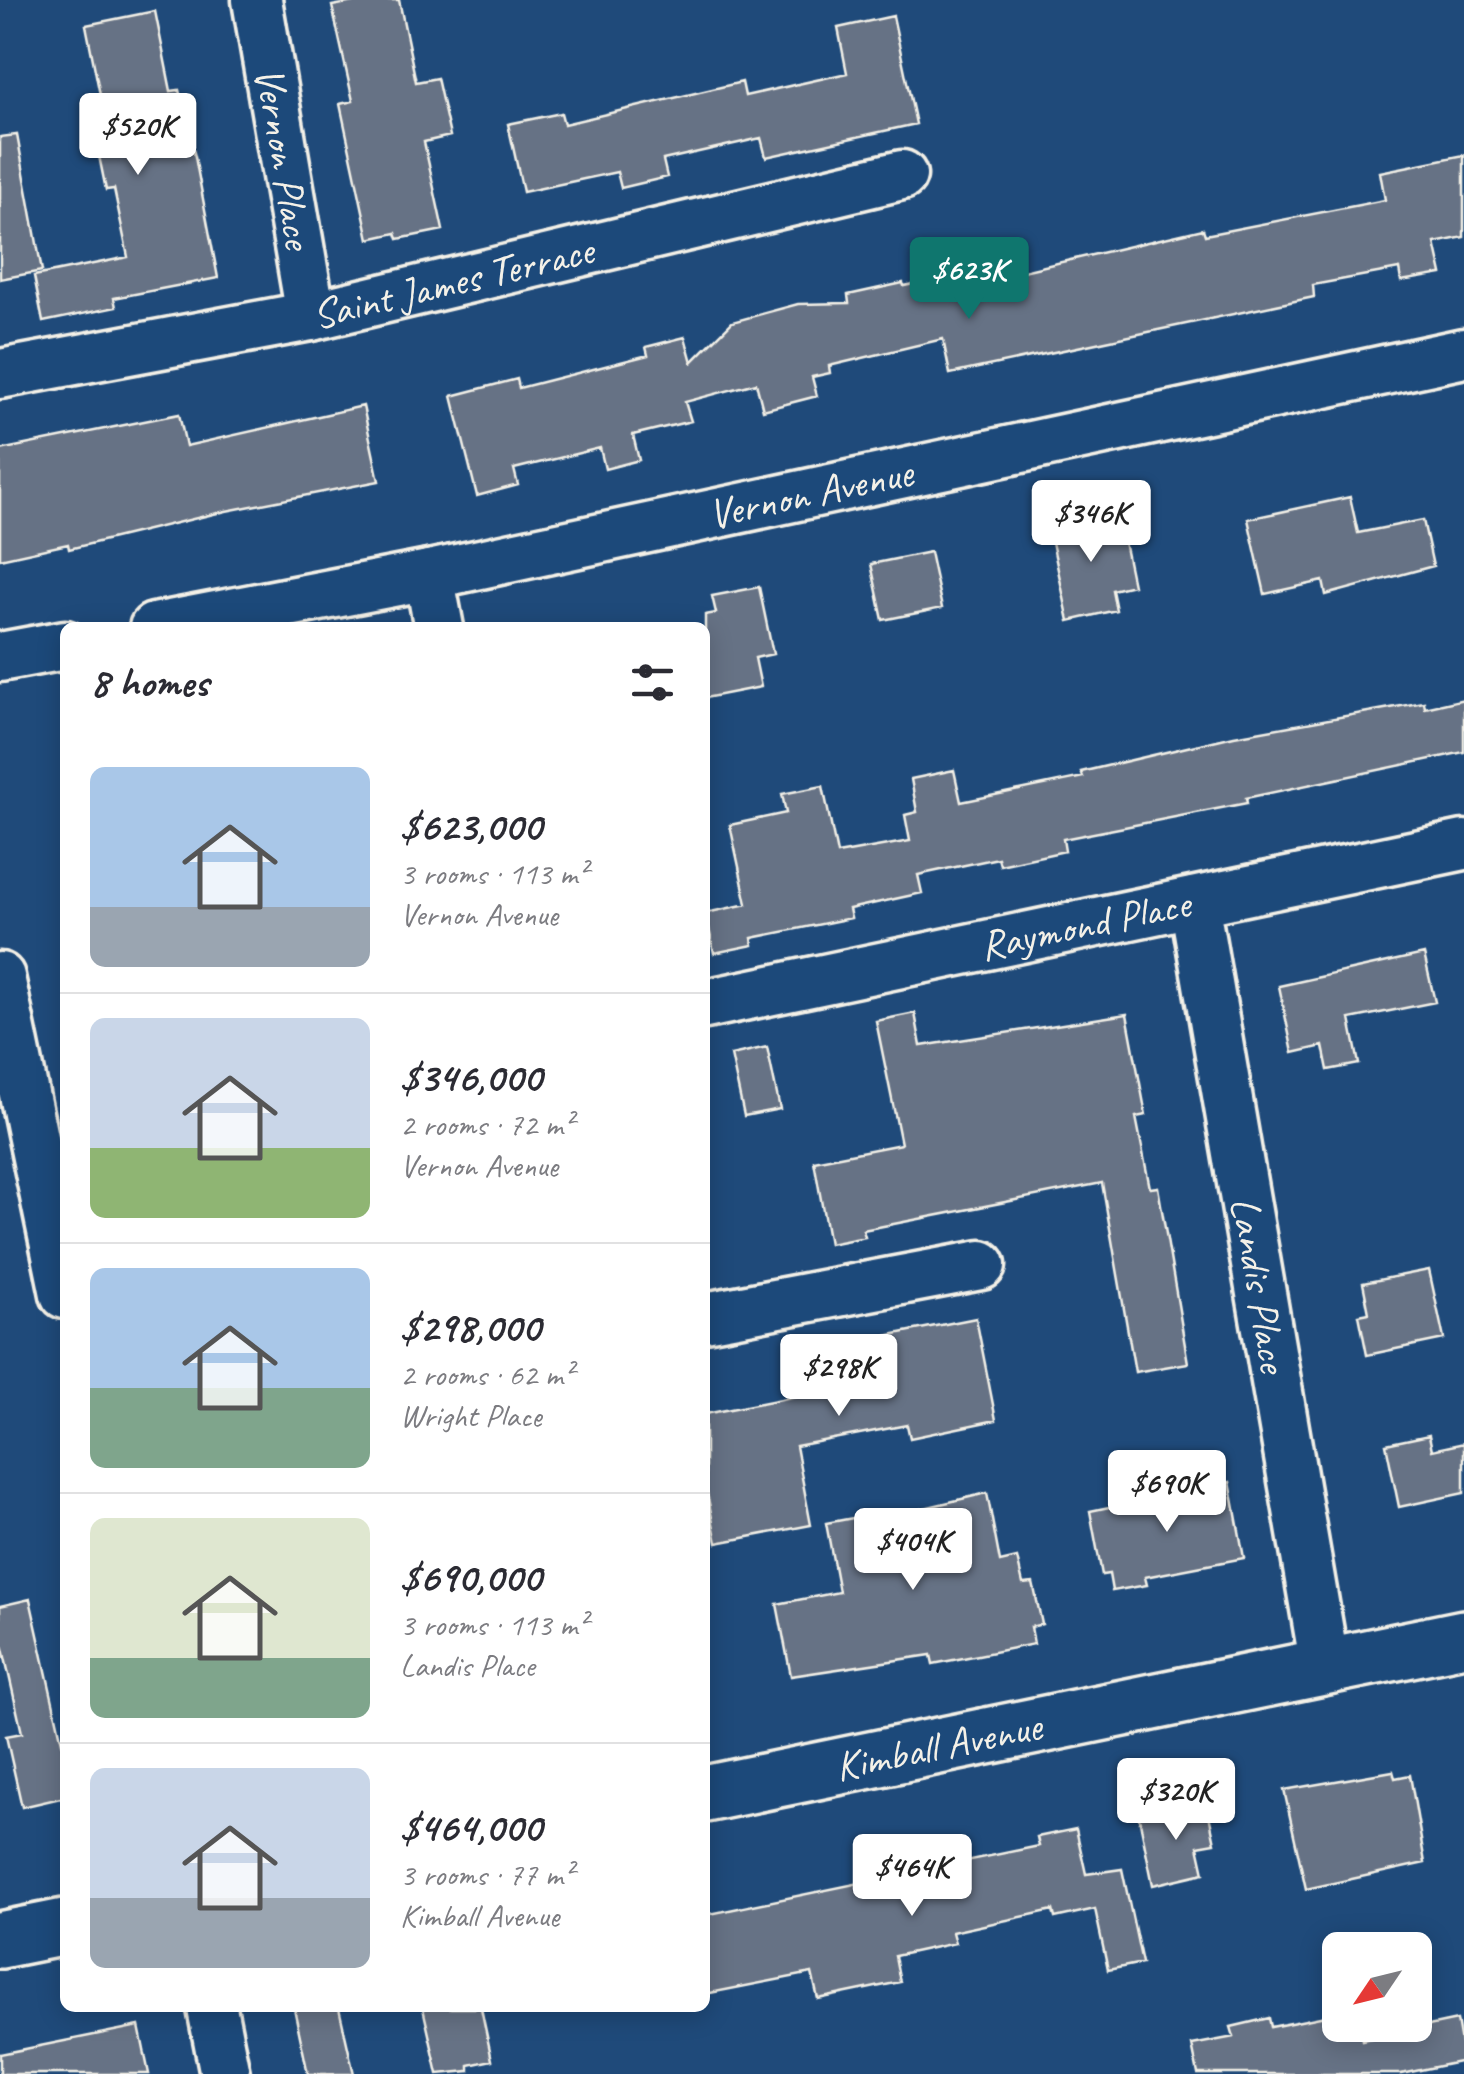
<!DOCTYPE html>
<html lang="en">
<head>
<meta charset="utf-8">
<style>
	:root { --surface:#fff; --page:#f7f7f7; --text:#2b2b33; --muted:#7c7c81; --line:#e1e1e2; --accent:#0f766e }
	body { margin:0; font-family:Caveat,sans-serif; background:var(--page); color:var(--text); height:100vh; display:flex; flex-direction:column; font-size:38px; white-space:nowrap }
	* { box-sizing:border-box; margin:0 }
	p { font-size:32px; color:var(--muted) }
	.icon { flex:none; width:55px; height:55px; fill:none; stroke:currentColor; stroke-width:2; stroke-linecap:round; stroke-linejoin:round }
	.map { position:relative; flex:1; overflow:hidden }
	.panel { position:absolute; left:60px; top:622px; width:650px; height:1390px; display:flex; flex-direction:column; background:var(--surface); border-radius:15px; box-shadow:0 5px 25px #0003 }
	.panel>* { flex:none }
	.needle { width:65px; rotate:235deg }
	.fabs { position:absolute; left:1322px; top:1932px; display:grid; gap:20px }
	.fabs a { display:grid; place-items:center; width:110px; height:110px; border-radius:15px; background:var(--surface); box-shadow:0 5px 25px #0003; font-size:50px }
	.price { position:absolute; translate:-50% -85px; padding:0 22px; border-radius:10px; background:#fff; color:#222; font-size:32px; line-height:65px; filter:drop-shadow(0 2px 5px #0008) }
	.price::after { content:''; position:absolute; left:50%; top:60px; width:30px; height:22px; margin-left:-15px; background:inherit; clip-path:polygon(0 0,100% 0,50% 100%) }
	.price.active { background:var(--accent); color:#fff }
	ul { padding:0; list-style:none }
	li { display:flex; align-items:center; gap:30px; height:250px; padding:0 30px }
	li+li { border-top:2px solid var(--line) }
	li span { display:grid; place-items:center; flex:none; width:280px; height:200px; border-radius:15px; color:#555 }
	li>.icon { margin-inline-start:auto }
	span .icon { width:120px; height:120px; fill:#fffc; stroke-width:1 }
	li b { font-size:42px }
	h2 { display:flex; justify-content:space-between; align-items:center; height:120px; padding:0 30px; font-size:42px }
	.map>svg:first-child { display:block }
	.building { fill:#667285; stroke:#f4f1e8; stroke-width:2.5 }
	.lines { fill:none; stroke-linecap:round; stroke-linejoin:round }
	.street-casing { stroke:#f4f1e8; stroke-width:55 }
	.secondary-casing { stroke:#f4f1e8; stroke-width:62 }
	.street { stroke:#1f4a7a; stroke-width:48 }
	.secondary { stroke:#1f4a7a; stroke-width:55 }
	.labels { text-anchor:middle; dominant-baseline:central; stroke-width:9; stroke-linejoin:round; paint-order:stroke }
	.street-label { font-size:42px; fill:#f4f1e8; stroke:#1f4a7a }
</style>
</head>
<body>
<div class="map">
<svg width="1464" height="2074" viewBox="0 0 1464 2074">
	<rect width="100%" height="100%" fill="#1f4a7a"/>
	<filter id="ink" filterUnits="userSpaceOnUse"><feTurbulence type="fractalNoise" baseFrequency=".01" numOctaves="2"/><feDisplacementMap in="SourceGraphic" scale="20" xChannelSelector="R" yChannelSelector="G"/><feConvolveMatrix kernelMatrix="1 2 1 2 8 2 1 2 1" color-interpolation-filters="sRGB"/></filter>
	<g filter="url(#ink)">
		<path class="building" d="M 364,0 L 399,0 L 416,82 L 437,78 L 450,136 L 424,142 L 443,230 L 398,239 L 396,233 L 369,239 L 340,104 L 353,101 L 332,6 Z
			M 155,11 L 171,91 L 179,90 L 195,157 L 218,278 L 114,298 L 116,307 L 43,322 L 34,276 L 128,257 L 114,189 L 106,190 L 89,107 L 102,105 L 86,25 Z
			M 893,16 L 916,124 L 766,157 L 761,138 L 663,160 L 667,177 L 621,188 L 617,172 L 523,192 L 508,124 L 561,113 L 564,124 L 742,82 L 745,96 L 847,73 L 838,28 Z
			M 17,135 L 42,271 L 0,279 L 0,137 Z
			M 1464,155 L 1464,237 L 1435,243 L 1442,274 L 1401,281 L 1399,269 L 1313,285 L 1314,297 L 950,374 L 943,339 L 829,366 L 830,373 L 812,377 L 817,396 L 763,410 L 756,383 L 685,402 L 691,421 L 633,435 L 639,460 L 605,469 L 600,448 L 514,469 L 518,485 L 477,496 L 452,396 L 517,379 L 519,388 L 648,355 L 646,347 L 685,337 L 692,362 L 732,322 L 798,304 L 849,303 L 848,295 L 903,283 L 904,286 L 1017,263 L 1019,272 L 1203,229 L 1205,235 L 1385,200 L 1380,172 Z
			M 363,406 L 379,481 L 226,511 L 69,549 L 68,544 L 0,559 L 0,450 L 179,414 L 186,446 Z
			M 1350,497 L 1358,533 L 1423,520 L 1433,566 L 1326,595 L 1323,581 L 1265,594 L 1248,519 Z
			M 1118,513 L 1133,585 L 1112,590 L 1116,610 L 1069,621 L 1049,528 Z
			M 930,552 L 942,608 L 883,620 L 871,564 Z
			M 759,587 L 773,654 L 755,658 L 761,687 L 705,698 L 705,615 L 716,613 L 712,596 Z
			M 1464,699 L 1464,752 L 1246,798 L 1247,803 L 1063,839 L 1065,851 L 1000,865 L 998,858 L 918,875 L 922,893 L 849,909 L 851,918 L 752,938 L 753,945 L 714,953 L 706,913 L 747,904 L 730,825 L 786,813 L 782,794 L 823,786 L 837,854 L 910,841 L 905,815 L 917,812 L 911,779 L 954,770 L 961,802 L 1083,777 L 1081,772 L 1234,736 L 1424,702 L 1425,708 Z
			M 1424,954 L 1435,1002 L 1350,1019 L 1359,1064 L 1328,1070 L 1323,1046 L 1293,1053 L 1279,986 Z
			M 915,1013 L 921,1046 L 1127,1014 L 1146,1115 L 1136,1117 L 1150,1188 L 1158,1187 L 1188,1363 L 1135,1372 L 1102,1183 L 863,1230 L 865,1237 L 829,1244 L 814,1161 L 901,1144 L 876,1021 Z
			M 767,1047 L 780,1109 L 744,1116 L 731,1055 Z
			M 1429,1270 L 1444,1339 L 1367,1355 L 1359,1315 L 1369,1313 L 1363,1283 Z
			M 976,1318 L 996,1420 L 910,1438 L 907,1425 L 796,1446 L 811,1525 L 717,1543 L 705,1483 L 705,1414 L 802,1395 L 794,1354 Z
			M 1429,1435 L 1432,1450 L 1464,1443 L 1464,1493 L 1399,1507 L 1386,1444 Z
			M 1230,1482 L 1244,1558 L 1145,1577 L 1147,1585 L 1112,1591 L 1109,1574 L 1102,1575 L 1090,1511 Z
			M 987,1493 L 1000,1562 L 1017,1558 L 1023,1584 L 1033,1583 L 1042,1624 L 1031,1627 L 1034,1644 L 933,1664 L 931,1655 L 791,1676 L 777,1604 L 839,1592 L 826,1523 L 864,1516 L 865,1522 Z
			M 30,1599 L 65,1756 L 65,1797 L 22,1807 L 6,1736 L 22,1733 L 0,1635 L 0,1606 Z
			M 1393,1771 L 1395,1778 L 1410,1775 L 1425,1863 L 1306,1889 L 1284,1790 Z
			M 1189,1807 L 1191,1814 L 1208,1810 L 1215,1843 L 1198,1846 L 1204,1873 L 1153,1885 L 1139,1817 Z
			M 1076,1829 L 1086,1874 L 1122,1869 L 1142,1963 L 1108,1970 L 1095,1909 L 1055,1918 L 1053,1910 L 952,1932 L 955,1943 L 895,1956 L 900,1982 L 818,1999 L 812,1973 L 705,1994 L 705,1915 L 1039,1846 L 1037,1837 Z
			M 294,2008 L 339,2008 L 354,2074 L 308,2074 Z
			M 423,2008 L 481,2008 L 492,2060 L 469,2065 L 469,2071 L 438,2074 Z
			M 1340,2013 L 1340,2025 L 1359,2025 L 1362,2040 L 1457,2020 L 1464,2061 L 1401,2074 L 1198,2074 L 1192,2045 L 1234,2037 L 1231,2027 L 1269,2018 L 1271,2027 Z
			M 139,2026 L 149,2074 L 0,2074 L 0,2054 Z"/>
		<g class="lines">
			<g class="street-casing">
				<g id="street">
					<path id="s1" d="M 257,0 L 311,316"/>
					<path id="s2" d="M 0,374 L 311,316 L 902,175"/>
					<path d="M 429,575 L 439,628"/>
					<path id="s3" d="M 154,628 L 429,575 L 1464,353"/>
					<path d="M 0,657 L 65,645"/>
					<path id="s4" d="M 1194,902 L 1325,1667"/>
					<path d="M 0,977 L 65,1294"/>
					<path id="s5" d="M 705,1004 L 1464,845"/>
					<path d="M 705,1317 L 981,1265"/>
					<path d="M 212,2008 L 225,2074"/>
				</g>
			</g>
			<g class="secondary-casing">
				<g id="secondary">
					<path id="s6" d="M 705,1794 L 1464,1638"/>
					<path d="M 0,1940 L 65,1927"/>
				</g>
			</g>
			<use href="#street" class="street"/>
			<use href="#secondary" class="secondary"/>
		</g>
	</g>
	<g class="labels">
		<g class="street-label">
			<text stroke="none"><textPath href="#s1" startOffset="160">Vernon Place</textPath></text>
			<text stroke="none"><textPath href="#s2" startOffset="462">Saint James Terrace</textPath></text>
			<text stroke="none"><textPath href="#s3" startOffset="670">Vernon Avenue</textPath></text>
			<text stroke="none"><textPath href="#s5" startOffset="388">Raymond Place</textPath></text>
			<text stroke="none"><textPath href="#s4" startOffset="388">Landis Place</textPath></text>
			<text stroke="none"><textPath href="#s6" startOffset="238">Kimball Avenue</textPath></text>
		</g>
	</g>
</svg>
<div class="fabs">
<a><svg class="needle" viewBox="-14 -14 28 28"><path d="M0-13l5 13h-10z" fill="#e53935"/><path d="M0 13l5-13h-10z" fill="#7c7c81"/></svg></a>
</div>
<b class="price" style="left:138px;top:178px">$520K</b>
<b class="price active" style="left:969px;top:322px">$623K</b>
<b class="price" style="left:1091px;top:565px">$346K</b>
<b class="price" style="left:839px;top:1419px">$298K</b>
<b class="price" style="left:1167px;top:1535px">$690K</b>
<b class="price" style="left:913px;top:1593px">$404K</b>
<b class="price" style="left:1176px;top:1843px">$320K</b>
<b class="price" style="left:912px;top:1919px">$464K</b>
<section class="panel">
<h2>8 homes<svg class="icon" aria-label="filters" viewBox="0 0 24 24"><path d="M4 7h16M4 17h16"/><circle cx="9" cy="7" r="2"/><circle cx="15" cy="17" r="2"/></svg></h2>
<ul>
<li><span style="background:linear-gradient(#a9c7e8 70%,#9aa5b1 0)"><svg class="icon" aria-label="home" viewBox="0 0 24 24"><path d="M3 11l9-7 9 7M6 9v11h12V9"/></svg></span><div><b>$623,000</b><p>3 rooms · 113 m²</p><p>Vernon Avenue</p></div></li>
<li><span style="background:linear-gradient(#c9d6e8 65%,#8fb573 0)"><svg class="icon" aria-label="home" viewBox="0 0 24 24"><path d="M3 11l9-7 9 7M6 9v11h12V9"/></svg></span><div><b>$346,000</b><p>2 rooms · 72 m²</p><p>Vernon Avenue</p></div></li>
<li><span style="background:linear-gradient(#a9c7e8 60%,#7fa58c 0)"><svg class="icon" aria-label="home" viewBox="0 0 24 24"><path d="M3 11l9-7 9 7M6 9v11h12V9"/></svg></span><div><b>$298,000</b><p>2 rooms · 62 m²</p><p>Wright Place</p></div></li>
<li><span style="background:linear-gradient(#dfe7d0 70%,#7fa58c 0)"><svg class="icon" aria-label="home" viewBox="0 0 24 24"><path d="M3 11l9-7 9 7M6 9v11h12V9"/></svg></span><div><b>$690,000</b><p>3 rooms · 113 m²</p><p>Landis Place</p></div></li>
<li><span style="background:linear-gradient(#c9d6e8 65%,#9aa5b1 0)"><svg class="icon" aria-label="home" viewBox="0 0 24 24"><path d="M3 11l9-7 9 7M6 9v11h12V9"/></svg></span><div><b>$464,000</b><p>3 rooms · 77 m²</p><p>Kimball Avenue</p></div></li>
</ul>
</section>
</div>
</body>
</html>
